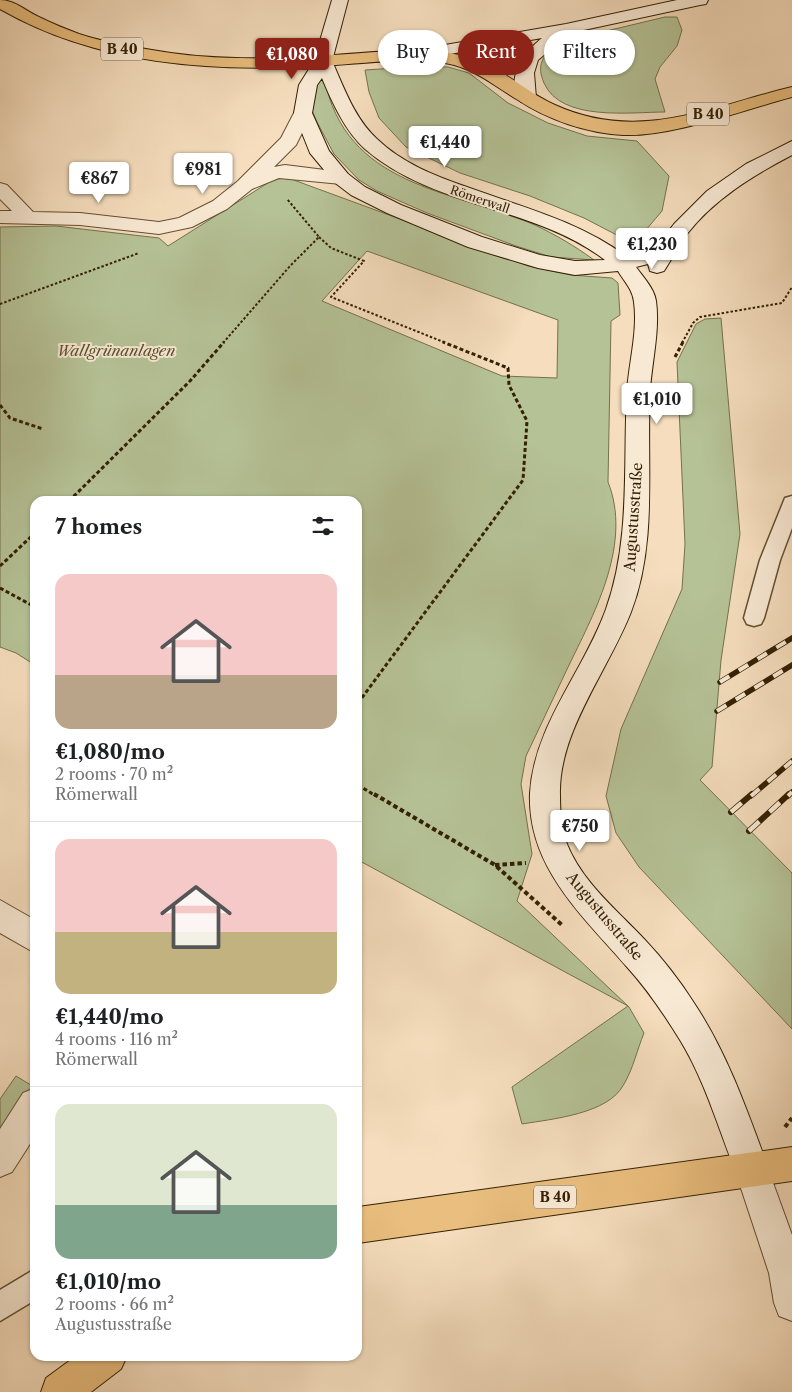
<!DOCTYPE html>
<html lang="en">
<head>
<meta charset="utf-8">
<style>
	:root { --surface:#fff; --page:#f2f2f2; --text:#202124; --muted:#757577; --line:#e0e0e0; --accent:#8f2418 }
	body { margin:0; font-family:"Libre Caslon Text",serif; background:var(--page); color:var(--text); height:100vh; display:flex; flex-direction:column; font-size:19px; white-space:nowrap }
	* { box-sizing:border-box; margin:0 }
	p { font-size:16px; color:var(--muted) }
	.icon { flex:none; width:28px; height:28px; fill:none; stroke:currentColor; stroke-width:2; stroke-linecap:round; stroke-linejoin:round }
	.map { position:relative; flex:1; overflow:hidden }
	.drawer { position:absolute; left:30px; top:496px; width:332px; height:865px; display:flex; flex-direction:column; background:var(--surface); border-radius:15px; box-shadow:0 1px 4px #0004 }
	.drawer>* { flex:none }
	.banner { position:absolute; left:378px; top:30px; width:339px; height:45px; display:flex; gap:10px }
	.price { position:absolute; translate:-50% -42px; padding:0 11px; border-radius:5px; background:#fff; color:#222; font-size:16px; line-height:32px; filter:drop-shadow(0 1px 2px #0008) }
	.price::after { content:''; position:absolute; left:50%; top:30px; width:15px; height:11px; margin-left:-8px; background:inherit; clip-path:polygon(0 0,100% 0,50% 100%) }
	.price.active { background:var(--accent); color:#fff }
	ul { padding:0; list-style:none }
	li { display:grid; align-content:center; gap:10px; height:265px; padding:0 25px }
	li+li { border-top:1px solid var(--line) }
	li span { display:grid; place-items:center; height:155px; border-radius:15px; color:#555 }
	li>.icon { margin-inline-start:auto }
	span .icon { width:90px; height:90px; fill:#fffc; stroke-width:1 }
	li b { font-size:21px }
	h2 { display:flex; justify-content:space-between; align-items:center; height:60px; padding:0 25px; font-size:21px }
	.tag { padding:0 18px; border-radius:22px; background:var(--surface); box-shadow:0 1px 4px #0004; font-size:18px; line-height:45px }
	.tag.active { background:var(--accent); color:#fff }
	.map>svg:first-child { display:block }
	.green { fill:#b5c296; stroke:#74714c; fill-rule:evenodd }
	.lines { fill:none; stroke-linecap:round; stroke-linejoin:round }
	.lane-casing { stroke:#644f32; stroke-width:3 }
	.street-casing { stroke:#644f32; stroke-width:2 }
	.secondary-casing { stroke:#332003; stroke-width:2 }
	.primary-casing { stroke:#332003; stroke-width:2 }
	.path-far2 { stroke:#332003; stroke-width:2; stroke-dasharray:2.5 2; stroke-linecap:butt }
	.path-far1 { stroke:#332003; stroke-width:3; stroke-dasharray:4 2.5; stroke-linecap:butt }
	.path { stroke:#332003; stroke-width:4; stroke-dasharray:4.5 3; stroke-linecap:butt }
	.lane { fill:#f8e9d4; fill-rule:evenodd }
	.street { fill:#f8e9d4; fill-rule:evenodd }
	.secondary { fill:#f8e9d4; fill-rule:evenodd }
	.primary { fill:#eabe7e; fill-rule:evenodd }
	.rail-far1-casing { stroke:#332003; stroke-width:5.5 }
	.rail-casing { stroke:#332003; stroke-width:6 }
	.rail-far1 { stroke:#f8e9d4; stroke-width:4; stroke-dasharray:11; stroke-linecap:butt }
	.rail { stroke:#f8e9d4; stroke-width:4.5; stroke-dasharray:14; stroke-linecap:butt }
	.labels { text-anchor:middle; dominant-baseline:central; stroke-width:4; stroke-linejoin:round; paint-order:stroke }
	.far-street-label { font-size:12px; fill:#332003; stroke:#f8e9d4 }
	.shield { fill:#f8e9d4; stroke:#6e5c42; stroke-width:1 }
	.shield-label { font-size:14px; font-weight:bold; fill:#332003 }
	.park-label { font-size:15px; font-style:italic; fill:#5a512f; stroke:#f8e9d4 }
	.street-label { font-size:15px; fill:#332003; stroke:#f8e9d4 }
</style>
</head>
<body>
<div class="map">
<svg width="792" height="1392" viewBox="0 0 792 1392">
	<rect width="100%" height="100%" fill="#f5ddbd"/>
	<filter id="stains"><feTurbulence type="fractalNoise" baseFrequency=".004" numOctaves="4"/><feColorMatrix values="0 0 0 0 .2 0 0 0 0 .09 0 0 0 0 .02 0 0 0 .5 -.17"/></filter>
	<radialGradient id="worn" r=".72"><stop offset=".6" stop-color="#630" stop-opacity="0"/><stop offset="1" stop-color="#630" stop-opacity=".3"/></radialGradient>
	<path class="green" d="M 665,17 L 677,17 L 682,30 L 677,46 L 660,67 L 655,79 L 665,112 C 631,112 561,122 544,83 C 536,64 543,57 556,43 Z
		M 410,67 L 448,67 L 469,73 L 508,103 L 548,123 L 587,136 L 637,141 L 669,176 L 662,211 L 634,244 L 584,218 L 530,196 L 460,173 L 406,147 L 379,118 L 369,92 L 365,70 Z
		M 324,77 C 345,187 450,189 535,225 C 556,235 575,246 594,260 L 551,257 L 516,246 L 427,213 L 377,191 L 359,180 L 334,154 L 317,122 L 310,106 L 312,80 Z
		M 281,178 L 291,179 L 528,266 L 571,275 L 612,278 L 618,283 L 620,315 L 611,321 L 608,482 C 632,542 596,610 570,663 C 555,694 541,725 526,756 L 521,784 L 532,854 L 517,901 L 629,1007 L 644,1033 C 637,1050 633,1069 624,1084 C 609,1114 552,1119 522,1124 L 512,1087 L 628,1006 L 358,860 L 358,501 L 35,501 L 35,665 L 16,653 L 0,647 L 0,227 L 56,226 L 159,238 L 168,246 L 271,181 ZM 367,251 L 558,320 L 557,378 L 502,376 L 322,301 Z
		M 721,318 L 740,534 L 721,660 L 712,767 L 700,780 L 792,873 L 792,1029 L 639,867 L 616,833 L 606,796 L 621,729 L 682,589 L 685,544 L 677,362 L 696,324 L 705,319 Z
		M 16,1076 L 34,1087 L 0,1135 L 0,1099 Z"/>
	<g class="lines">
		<g class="lane-casing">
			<path id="lane" d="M 792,496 L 792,528 L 780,560 L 764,618 L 761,624 L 754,626 L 747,624 L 744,618 L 760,560 L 783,503 L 785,498 Z
				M 35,1269 L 35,1300 L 0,1321 L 0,1290 Z"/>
		</g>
		<g class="street-casing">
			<path id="street" d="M 303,107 L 310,109 L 312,113 L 296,145 L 274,167 L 285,165 L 341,172 L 348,174 L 351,178 L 348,182 L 341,184 L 279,178 L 252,189 L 227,209 L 192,227 L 159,234 L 80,225 L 0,223 L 0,211 L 12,211 L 0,199 L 0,183 L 7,185 L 33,212 L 80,213 L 159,222 L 179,218 L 213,201 L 238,181 L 281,138 L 296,109 Z
				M 0,900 L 35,920 L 35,953 L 0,933 Z
				M 35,1088 L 35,1136 L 12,1172 L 0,1177 L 0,1129 L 23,1093 Z
				M 752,1153 L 764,1158 L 792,1235 L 792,1321 L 779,1316 L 774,1303 L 769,1273 L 735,1170 L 740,1158 Z"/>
		</g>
		<g class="secondary-casing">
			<path id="secondary" d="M 332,0 L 348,0 L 332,61 C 344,88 355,119 377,139 C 402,163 435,176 467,187 C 522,207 578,221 626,256 L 657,246 L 674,224 L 707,191 L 746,164 L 792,141 L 792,155 C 754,175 714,199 687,234 C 678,246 672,259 664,271 L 657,273 L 650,271 L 648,264 L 636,267 C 643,277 654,288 656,301 C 660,330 652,361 650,390 C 646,464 658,542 631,612 C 609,669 558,732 560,795 C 560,812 561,829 567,844 C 582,882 618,911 645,940 C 663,959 680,981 694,1003 C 728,1054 748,1113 769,1170 L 764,1182 L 752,1187 L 740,1182 C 720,1135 707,1084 680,1040 C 664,1014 647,989 627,967 C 583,916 527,867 530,793 C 534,725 584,671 606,609 C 631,539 623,464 627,391 C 629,362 638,331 634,302 C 633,290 624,281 618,271 L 575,275 L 538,268 L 468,247 L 387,213 L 351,195 L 334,182 L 310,153 L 294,113 L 299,85 L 314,61 ZM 322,78 C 332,102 345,131 365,149 C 433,208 534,206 605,260 L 575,261 L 540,255 L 482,237 L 401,205 L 365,187 L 348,174 L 329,151 L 312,113 L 317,85 Z
				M 677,0 L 708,0 L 706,4 L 700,5 L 570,33 L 538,60 L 534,73 L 536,98 L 533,102 L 521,102 C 504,79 524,52 542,38 L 404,62 L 398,61 L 395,57 L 398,53 L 404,52 L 566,24 Z"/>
		</g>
		<g class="primary-casing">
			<path id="primary" d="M 0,0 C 15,0 27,12 41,18 C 53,24 66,29 79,34 C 103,42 127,46 152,50 C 211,61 273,59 333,55 C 365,53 396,49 428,51 C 447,52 467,55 484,63 C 510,75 530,94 555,105 C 639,143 709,107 792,87 L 792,97 C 743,110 672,137 623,135 C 587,133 548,120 518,100 C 493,85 474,68 445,63 C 404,57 362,64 321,66 C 210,72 98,65 0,9 Z
				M 792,1147 L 792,1181 L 358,1243 L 358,1207 Z
				M 76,1356 L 127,1356 L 121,1369 L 91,1392 L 41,1392 L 46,1378 Z"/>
		</g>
		<path class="path-far2" d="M 319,237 L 331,248 L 364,261 L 331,297 L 446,343
			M 0,304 L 139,253
			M 223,343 L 290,266 L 319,237 L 287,199
			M 682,343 L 693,323 L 700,317 L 782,303 L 792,287"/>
		<path class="path-far1" d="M 675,357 L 683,342
			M 0,405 L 10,418 L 43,429
			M 69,501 L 190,381 L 224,342
			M 0,566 L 35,533
			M 0,588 L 35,607
			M 358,703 L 523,480 L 527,421 L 509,385 L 508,368 L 443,342
			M 358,785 L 376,796"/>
		<path class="path" d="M 374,794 L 495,865 L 562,925
			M 495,865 L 526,863
			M 785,1127 L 792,1118"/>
		<use href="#lane" class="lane"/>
		<use href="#street" class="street"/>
		<use href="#secondary" class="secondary"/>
		<use href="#primary" class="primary"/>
		<g class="rail-far1-casing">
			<path id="rail-far1" d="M 720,682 L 792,638
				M 717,711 L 792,665
				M 751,796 L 792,761
				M 788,796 L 792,792"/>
		</g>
		<g class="rail-casing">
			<path id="rail" d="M 731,812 L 752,794
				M 749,831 L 789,794"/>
		</g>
		<use href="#rail-far1" class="rail-far1"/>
		<use href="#rail" class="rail"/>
	</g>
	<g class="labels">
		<g class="far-street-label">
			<text transform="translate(480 199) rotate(19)">Römerwall</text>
		</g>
		<g class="shield">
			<rect x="101" y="37.5" width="42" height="23" rx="4"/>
			<rect x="687" y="102.5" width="42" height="23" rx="4"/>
			<rect x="534" y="1185.5" width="42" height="23" rx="4"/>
		</g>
		<g class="shield-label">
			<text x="122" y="49">B 40</text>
			<text x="708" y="114">B 40</text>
			<text x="555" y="1197">B 40</text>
		</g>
		<g class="park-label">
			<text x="116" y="350">Wallgrünanlagen</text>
		</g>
		<g class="street-label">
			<text transform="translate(633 517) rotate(-86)">Augustusstraße</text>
			<text transform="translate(605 916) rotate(50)">Augustusstraße</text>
		</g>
	</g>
	<rect width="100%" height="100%" filter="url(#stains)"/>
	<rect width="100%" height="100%" fill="url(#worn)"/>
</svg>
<b class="price active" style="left:292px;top:80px">€1,080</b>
<b class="price" style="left:445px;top:168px">€1,440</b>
<b class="price" style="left:203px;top:195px">€981</b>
<b class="price" style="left:99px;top:204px">€867</b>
<b class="price" style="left:652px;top:270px">€1,230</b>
<b class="price" style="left:657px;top:425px">€1,010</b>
<b class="price" style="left:580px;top:852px">€750</b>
<div class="banner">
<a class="tag">Buy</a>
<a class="tag active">Rent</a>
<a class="tag">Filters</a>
</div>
<section class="drawer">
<h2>7 homes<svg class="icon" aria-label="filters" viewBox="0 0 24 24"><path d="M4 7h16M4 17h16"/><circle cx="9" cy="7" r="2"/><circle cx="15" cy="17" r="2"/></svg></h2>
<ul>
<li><span style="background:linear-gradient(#f6c9c9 65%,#b9a48a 0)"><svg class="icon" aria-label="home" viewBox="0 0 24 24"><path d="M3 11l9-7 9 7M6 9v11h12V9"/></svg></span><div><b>€1,080/mo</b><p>2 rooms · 70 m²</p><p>Römerwall</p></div></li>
<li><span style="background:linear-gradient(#f6c9c9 60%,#c2b280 0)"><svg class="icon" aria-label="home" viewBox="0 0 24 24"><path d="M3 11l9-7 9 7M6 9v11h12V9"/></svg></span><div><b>€1,440/mo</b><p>4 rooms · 116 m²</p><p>Römerwall</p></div></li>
<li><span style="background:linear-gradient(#dfe7d0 65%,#7fa58c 0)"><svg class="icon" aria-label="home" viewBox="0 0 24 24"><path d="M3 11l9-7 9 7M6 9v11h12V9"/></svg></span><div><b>€1,010/mo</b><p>2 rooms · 66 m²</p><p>Augustusstraße</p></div></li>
</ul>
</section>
</div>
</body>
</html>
